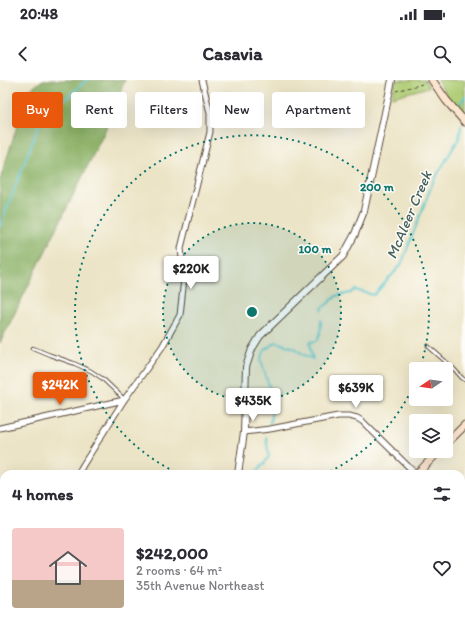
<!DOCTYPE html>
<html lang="en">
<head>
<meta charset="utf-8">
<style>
	:root { --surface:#fff; --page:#f2f2f3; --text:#2b2b33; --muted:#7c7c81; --line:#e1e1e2; --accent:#ea580c }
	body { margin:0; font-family:Itim,sans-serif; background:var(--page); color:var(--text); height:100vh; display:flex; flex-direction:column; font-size:15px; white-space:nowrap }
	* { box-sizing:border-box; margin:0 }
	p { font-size:13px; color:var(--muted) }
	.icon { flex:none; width:22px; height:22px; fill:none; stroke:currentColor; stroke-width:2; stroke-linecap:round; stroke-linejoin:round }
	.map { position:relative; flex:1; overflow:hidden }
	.drawer { position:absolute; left:0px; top:390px; width:465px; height:156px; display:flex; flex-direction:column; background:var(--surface); border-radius:12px 12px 0 0; box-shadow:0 4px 16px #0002 }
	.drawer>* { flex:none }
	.banner { position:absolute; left:12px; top:12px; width:441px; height:36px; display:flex; gap:8px }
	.needle { width:26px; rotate:257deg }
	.tools { position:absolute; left:409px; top:282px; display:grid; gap:8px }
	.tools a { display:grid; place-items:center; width:44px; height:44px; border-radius:4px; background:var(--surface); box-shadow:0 4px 16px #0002; font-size:20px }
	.price { position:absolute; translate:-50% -34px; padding:0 9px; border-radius:4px; background:#fff; color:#222; font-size:13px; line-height:26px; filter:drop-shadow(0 1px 2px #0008) }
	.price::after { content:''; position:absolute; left:50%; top:24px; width:12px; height:9px; margin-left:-6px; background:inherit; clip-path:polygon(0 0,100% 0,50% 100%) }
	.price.selected { background:var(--accent); color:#fff }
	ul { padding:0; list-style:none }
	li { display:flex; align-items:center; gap:12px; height:100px; padding:0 12px }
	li+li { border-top:1px solid var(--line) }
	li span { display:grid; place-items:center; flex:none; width:112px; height:80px; border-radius:4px; color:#555 }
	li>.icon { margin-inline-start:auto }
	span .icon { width:48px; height:48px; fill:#fffc; stroke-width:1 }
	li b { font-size:17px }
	h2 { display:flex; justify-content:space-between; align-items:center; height:48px; padding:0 12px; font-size:17px }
	.pill { padding:0 14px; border-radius:4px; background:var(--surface); box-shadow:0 4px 16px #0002; font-size:14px; line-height:36px }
	.pill.selected { background:var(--accent); color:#fff }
	.status { display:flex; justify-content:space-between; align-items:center; height:28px; padding:0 20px; background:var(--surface); direction:ltr }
	.status svg { height:11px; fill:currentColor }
	header { display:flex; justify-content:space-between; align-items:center; height:52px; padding:0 12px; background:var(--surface); font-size:18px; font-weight:700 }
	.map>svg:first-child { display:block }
	.green { fill:#aecc73; stroke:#747b48 }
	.forest { fill:#8ab065; stroke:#626d42 }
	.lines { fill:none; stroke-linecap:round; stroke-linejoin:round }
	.stream { stroke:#59c6ce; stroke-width:2 }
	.service-casing { stroke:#564637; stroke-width:4.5 }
	.minor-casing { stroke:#564637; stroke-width:7 }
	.tertiary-casing { stroke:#564637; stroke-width:8 }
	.secondary-casing { stroke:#564637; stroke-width:9 }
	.path { stroke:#564637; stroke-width:1; stroke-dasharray:3 3; stroke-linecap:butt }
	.service { stroke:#fff; stroke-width:2.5 }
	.minor { stroke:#fff; stroke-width:5 }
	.tertiary { stroke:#fff; stroke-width:6 }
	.secondary { stroke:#fce5cf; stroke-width:7 }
	.ring { fill:none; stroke:#0f766e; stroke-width:2; stroke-dasharray:2 4 }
	.labels { text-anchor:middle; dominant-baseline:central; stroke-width:3; stroke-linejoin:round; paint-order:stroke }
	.water-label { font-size:15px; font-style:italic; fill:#46615c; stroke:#fdfcf7 }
	.centre { fill:#0f766e; stroke:#fdfcf7; stroke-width:2 }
	.ring-label { font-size:12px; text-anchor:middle; font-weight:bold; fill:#0f766e; stroke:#fdfcf7; stroke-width:3; stroke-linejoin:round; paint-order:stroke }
</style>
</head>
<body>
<div class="status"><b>20:48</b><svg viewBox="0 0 49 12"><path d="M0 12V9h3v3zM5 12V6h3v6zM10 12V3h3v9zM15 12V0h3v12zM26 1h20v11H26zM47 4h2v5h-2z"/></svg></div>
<header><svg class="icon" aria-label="back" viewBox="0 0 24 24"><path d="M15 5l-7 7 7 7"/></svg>Casavia<svg class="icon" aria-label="search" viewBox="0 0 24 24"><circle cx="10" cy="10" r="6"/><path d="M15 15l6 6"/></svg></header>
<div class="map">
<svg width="465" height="546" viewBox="0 0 465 546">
	<rect width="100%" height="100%" fill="#fdfcf7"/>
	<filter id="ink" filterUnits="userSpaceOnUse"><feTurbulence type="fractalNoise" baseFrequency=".025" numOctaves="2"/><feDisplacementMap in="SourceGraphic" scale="8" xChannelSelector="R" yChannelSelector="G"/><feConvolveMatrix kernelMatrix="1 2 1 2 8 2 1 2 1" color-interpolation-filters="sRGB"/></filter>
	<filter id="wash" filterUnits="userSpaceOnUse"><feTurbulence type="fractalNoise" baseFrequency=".012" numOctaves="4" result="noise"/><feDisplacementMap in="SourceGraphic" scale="16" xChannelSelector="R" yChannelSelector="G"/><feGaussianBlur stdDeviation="0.9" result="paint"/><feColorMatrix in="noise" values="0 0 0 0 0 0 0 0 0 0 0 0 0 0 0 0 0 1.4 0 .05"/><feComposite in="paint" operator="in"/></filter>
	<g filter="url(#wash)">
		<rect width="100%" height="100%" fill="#ece4c6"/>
		<path class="green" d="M 396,0 L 425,0 L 429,7 L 392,17 Z
			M 437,0 L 465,0 L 465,38 L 455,28 Z"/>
		<path class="forest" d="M 43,0 L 125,0 L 104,53 L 0,263 L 0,100 L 28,11 Z"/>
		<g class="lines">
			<path class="stream" d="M 460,24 L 465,16
				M 0,146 L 41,40 L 87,0
				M 322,230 L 323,227 L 329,223 L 336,216 L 351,213 L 355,210 L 374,215 L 401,185 L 433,102 L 459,58 L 461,46
				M 270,343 L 273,320 L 261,280 L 265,270 L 276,262 L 295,268 L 301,273 L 313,279 L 311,271 L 310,262 L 317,261 L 320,254 L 321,240
				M 254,394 L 264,384 L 269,376 L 266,357
				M 461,409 L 465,407
				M 299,542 L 300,546
				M 427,546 L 428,542"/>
		</g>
	</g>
	<g filter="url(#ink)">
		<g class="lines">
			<g class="service-casing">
				<path id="service" d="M 428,266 L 454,289 L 462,298 L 465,300
					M 33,268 L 50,275 L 73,283 L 91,291 L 103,299 L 124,319"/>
			</g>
			<g class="minor-casing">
				<path id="minor" d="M 0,348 L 124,320
					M 244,352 L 270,349 L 338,336 L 349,336 L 357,338 L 362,341 L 416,394
					M 78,394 L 83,385 L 124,320 L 162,267 L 180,235 L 184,199 L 181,168 L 210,52 L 210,33 L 202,0
					M 461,424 L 465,423
					M 76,542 L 76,546
					M 202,542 L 204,546"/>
			</g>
			<g class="tertiary-casing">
				<path id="tertiary" d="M 238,394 L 244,352 L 246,287 L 252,269 L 260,256 L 343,176 L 355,154 L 364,131 L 392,0
					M 286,542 L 287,546"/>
			</g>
			<g class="secondary-casing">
				<path id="secondary" d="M 432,0 L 446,20 L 465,42
					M 446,364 L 465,345
					M 417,394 L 439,371
					M 385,542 L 385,546"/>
			</g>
			<path class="path" d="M 396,11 L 426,3"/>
			<use href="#service" class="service"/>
			<use href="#minor" class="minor"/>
			<use href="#tertiary" class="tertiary"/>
			<use href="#secondary" class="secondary"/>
		</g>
	</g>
	<circle cx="252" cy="232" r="89" fill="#0f766e" fill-opacity=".12"/>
	<g class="ring">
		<circle cx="252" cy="232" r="89"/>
		<path d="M416 300A177 177 0 0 1 324 394M180 394A177 177 0 1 1 420 288"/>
	</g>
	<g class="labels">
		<g class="water-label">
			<text transform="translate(409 135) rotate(-67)">McAleer Creek</text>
		</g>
	</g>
	<circle cx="252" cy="232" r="6" class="centre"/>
	<g class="ring-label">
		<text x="377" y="111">200 m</text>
		<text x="315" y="173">100 m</text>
	</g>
</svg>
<div class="tools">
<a><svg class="needle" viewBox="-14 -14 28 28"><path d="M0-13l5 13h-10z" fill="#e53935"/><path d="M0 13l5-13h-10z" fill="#7c7c81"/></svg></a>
<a><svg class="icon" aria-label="layers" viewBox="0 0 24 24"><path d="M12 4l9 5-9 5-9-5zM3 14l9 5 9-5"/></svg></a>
</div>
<b class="price" style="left:191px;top:210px">$220K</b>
<b class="price selected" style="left:60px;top:326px">$242K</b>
<b class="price" style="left:356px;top:329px">$639K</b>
<b class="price" style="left:253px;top:342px">$435K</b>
<div class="banner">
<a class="pill selected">Buy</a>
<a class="pill">Rent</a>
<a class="pill">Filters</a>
<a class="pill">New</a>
<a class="pill">Apartment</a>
</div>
<section class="drawer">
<h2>4 homes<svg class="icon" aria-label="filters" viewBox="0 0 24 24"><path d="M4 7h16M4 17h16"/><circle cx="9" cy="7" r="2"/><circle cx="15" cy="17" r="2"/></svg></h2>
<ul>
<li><span style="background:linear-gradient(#f6c9c9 65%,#b9a48a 0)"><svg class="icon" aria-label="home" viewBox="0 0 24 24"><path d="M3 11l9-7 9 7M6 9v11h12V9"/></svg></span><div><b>$242,000</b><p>2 rooms · 64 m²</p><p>35th Avenue Northeast</p></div><svg class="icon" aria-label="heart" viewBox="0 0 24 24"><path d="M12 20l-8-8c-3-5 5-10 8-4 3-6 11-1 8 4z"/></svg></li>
</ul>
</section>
</div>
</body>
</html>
